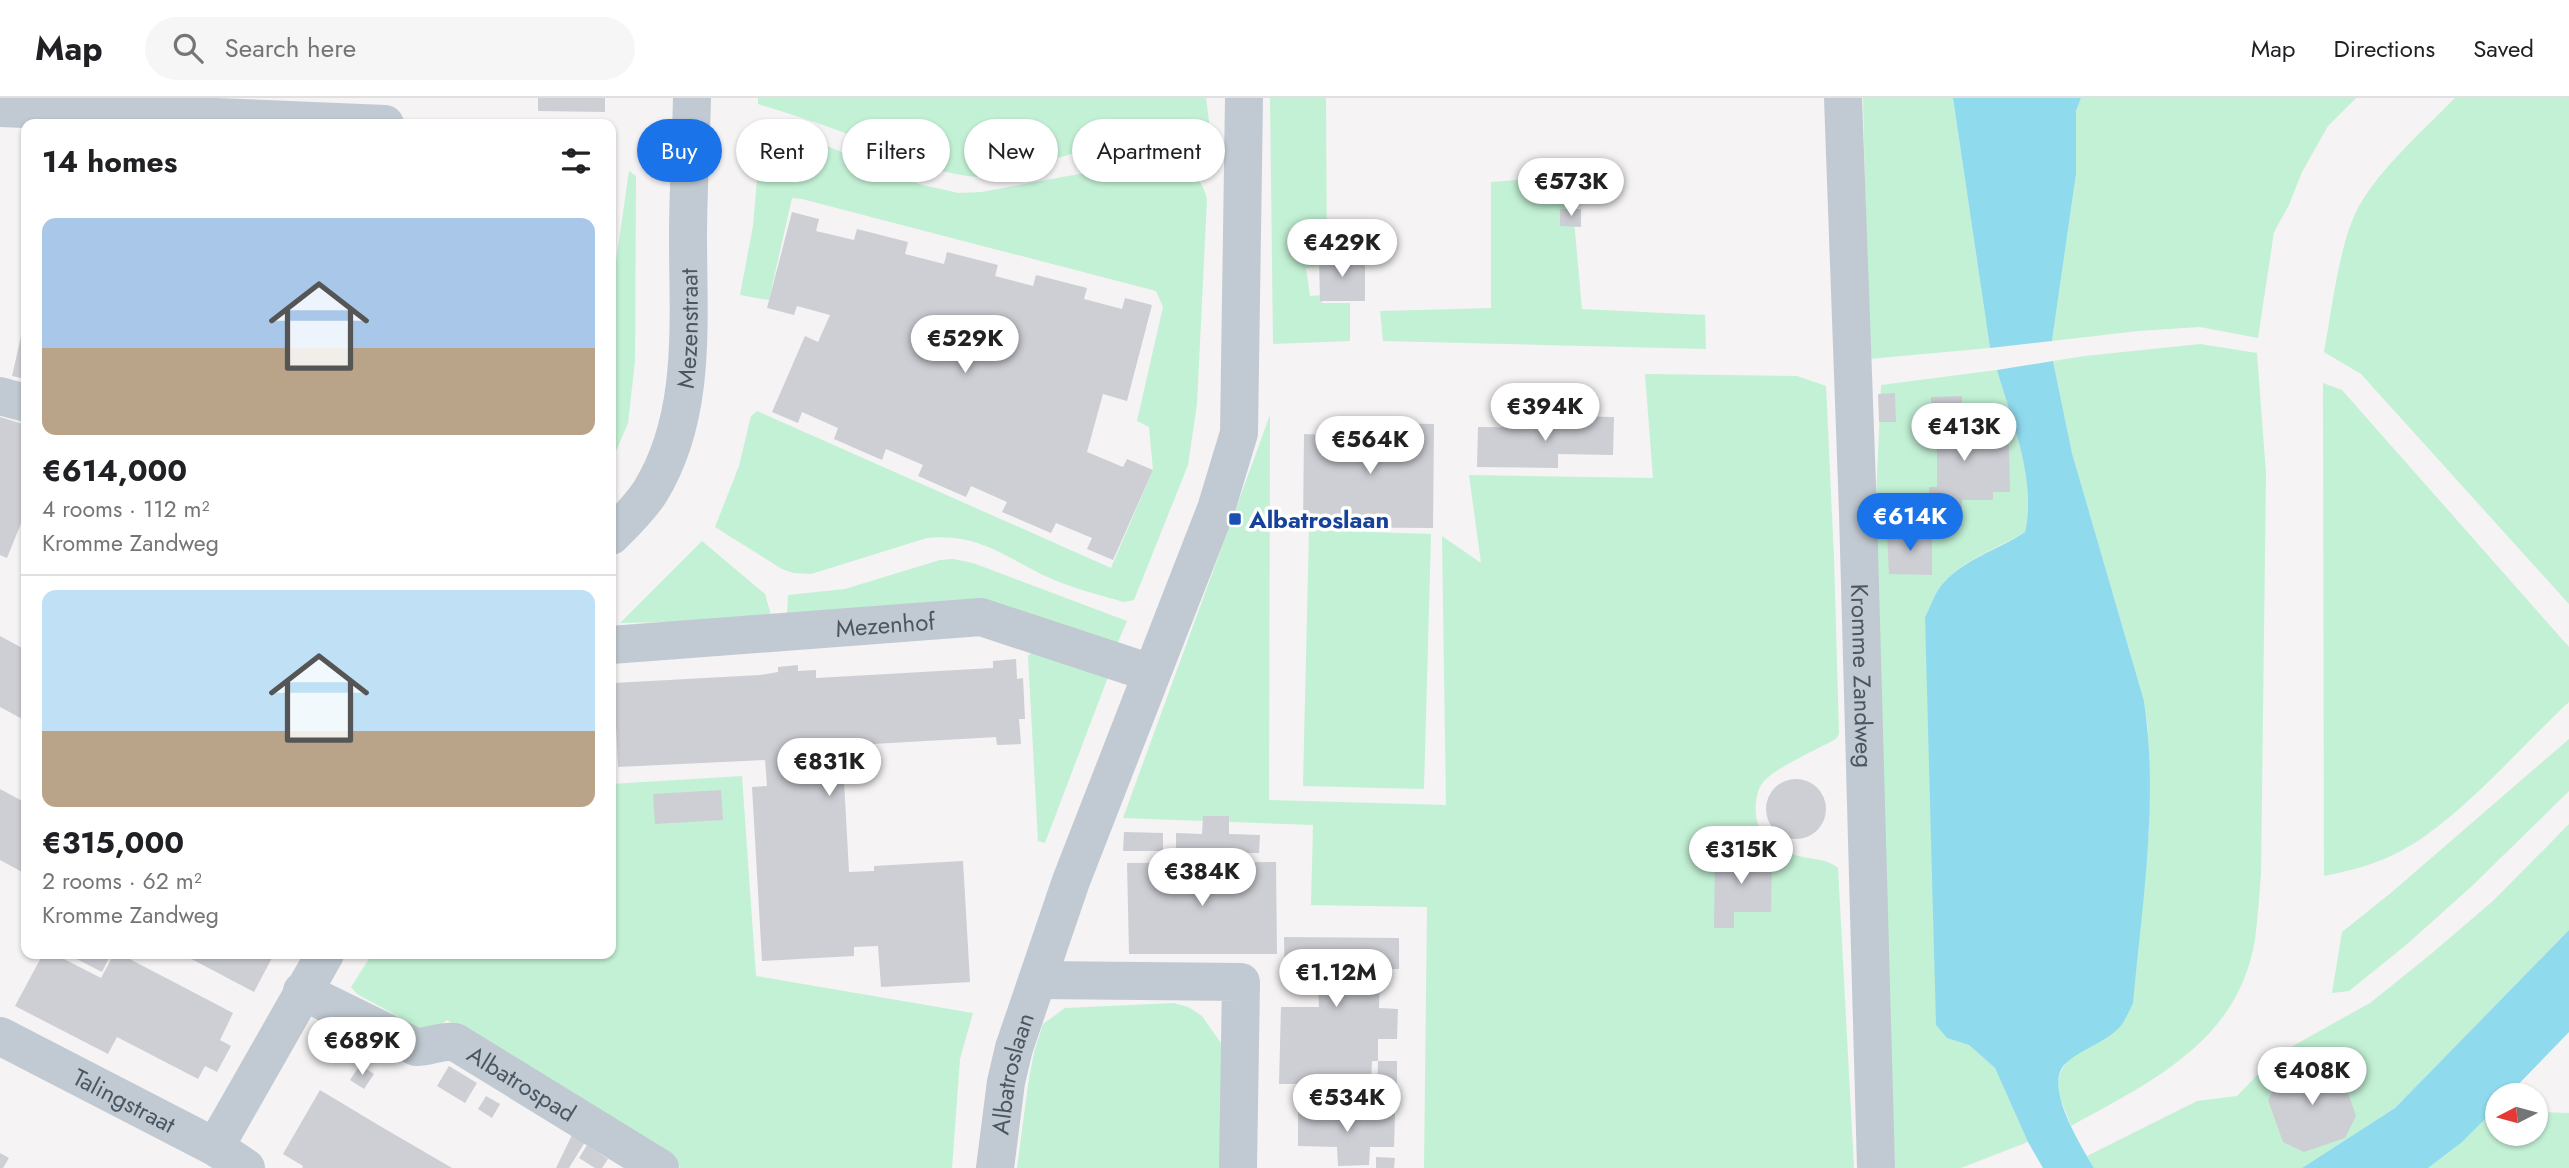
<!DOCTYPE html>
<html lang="en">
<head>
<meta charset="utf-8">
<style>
	:root { --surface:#fff; --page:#f6f6f6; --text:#202124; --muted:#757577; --line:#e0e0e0; --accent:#1a73e8 }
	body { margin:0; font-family:Jost,sans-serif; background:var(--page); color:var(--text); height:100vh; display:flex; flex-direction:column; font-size:26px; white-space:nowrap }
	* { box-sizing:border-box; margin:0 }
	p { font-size:23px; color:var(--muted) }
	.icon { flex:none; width:38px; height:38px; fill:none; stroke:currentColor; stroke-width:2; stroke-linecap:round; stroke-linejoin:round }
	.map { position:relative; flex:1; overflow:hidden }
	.details { position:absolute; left:21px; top:21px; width:595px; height:840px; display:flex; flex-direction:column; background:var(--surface); border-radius:14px; box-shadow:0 2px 5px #0004 }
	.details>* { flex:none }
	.top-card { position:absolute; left:637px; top:21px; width:665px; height:63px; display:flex; gap:14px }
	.needle { width:46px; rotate:264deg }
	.controls { position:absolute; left:2485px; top:985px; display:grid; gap:14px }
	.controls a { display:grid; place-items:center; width:63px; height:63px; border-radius:50%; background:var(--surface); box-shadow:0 2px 5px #0004; font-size:35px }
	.price { position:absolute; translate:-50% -60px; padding:0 16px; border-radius:24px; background:#fff; color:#222; font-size:23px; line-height:46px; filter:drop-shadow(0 2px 4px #0008) }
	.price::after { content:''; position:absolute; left:50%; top:42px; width:21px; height:16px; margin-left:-10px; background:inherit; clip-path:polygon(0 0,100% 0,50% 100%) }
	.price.current { background:var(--accent); color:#fff }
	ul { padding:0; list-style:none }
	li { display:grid; align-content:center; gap:14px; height:371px; padding:0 21px }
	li+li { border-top:2px solid var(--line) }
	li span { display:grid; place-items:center; height:217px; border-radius:14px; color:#555 }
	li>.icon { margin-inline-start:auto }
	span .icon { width:126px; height:126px; fill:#fffc; stroke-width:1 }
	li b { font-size:30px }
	h2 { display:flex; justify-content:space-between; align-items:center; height:84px; padding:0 21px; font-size:30px }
	.tag { padding:0 24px; border-radius:32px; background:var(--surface); box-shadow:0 2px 5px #0004; font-size:24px; line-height:63px }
	.tag.current { background:var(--accent); color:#fff }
	header { display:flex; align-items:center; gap:42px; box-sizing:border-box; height:98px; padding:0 35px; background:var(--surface); border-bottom:2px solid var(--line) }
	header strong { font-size:33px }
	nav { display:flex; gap:38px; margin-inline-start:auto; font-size:24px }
	.search { width:490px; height:63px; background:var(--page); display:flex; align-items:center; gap:18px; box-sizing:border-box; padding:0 24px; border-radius:38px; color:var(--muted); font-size:26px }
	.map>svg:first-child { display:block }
	.green { fill:#c3f1d5 }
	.water { fill:#90daee }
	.building { fill:#cdcfd5 }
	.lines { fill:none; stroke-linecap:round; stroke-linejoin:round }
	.minor { stroke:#c1cad2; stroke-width:38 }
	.transit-dot { fill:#1a4fb4; stroke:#fff; stroke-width:2.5 }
	.labels { text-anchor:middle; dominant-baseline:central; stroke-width:7; stroke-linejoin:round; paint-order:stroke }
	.street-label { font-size:24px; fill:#4a5661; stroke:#fff }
	.transit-label { font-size:24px; font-weight:bold; fill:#164399; stroke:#fff; text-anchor:start }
</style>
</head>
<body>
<header>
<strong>Map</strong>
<div class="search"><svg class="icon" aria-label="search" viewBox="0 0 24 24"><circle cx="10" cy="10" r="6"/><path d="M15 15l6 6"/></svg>Search here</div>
<nav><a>Map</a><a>Directions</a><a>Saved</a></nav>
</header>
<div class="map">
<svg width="2569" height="1070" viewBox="0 0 2569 1070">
	<rect width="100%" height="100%" fill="#f5f3f3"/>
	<path class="green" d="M 758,0 L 1206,0 L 1212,45 L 1205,51 L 1145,48 L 1078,54 L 993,79 C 943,82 891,53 845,35 C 817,24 787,15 758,6 Z
		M 1270,0 L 1326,0 L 1327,167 L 1306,170 L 1310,198 L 1324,197 L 1322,205 L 1350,205 L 1350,243 L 1273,246 Z
		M 1863,0 L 1953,0 L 1990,250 L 1869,261 Z
		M 2081,0 L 2356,0 L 2328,28 L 2302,74 L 2289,107 L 2274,134 L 2258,240 L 2200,229 L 2138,233 L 2052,243 L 2076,76 L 2076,13 Z
		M 2455,0 L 2569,0 L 2569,506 L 2361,276 L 2324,254 C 2332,212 2339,144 2359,108 C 2383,67 2422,34 2455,0 Z
		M 773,33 L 795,35 L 922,87 L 959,95 L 981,94 L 1112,70 L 1186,73 L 1196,79 L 1203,89 L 1207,101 L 1197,306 L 1188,367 L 1134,502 L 1124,504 C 1104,498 1082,493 1062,485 C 1012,466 985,434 927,440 L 811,476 L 793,475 L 782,471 L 715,429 L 739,368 L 751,318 L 757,313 L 1111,470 L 1153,372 L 1149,329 L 1137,323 L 1163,209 L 1156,193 L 802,101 L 792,100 L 769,202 L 740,197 L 753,128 L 761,35 Z
		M 629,73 L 636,78 L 635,263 L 628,325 L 611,365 L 611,198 Z
		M 1570,78 L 1582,211 L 1705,217 L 1706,251 L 1383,243 L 1380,213 L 1491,210 L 1491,84 Z
		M 2200,246 L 2257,255 L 2266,375 L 2261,777 C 2259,798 2258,820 2255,841 C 2239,943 2152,983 2071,1028 C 2063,1005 2049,985 2067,964 L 2149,737 L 2148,631 L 2144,603 L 2072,355 L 2053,263 L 2085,258 Z
		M 1997,272 C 2011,321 2037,382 2025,434 C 1997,451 1961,462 1940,489 C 1934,497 1930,510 1925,519 L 1947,940 L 1969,947 L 1995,970 L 2028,1044 L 1961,1070 L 1888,1070 L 1872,492 L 1881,287 Z
		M 1645,276 L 1797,278 L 1826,288 L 1834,460 L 1839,636 L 1836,641 C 1816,652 1781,667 1765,682 C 1755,691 1753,716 1759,728 C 1765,739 1781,752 1792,756 C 1807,762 1825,759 1838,770 L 1854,1070 L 1424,1070 L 1427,809 L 1311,807 L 1313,727 L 1123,720 L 1270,317 L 1269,702 L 1446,707 L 1442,438 L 1481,465 L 1469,377 L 1653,380 Z
		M 2323,285 L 2342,292 L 2569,549 L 2569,604 C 2519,650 2460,721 2401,753 C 2377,766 2350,773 2324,778 Z
		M 1309,432 L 1431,436 L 1424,691 L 1303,688 Z
		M 702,443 L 765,496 L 771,517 L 766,522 L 620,525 Z
		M 953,461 L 973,465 L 1127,523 L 1116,549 L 787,517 L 788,497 L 845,491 L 940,462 Z
		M 1042,546 L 1108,579 L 1045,745 L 1038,743 L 1028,558 Z
		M 2569,641 L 2569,693 L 2472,788 L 2406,847 L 2349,893 L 2332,895 L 2342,834 L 2392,794 Z
		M 742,678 L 756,878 L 973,915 L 960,961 L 952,1070 L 681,1070 L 447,922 L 433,932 L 423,932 L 357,896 L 351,889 L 372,856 L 611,856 L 611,686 Z
		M 2569,726 L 2569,832 L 2395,1010 L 2302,1070 L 2094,1070 L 2087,1058 L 2197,1003 L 2237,998 L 2269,965 L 2291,949 L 2370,905 L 2431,856 L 2494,802 Z
		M 1174,905 L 1188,909 L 1202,918 L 1223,948 L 1222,1070 L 1017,1070 L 1028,987 L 1034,954 L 1043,926 L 1065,910 Z
		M 2492,1013 L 2497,1014 L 2497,1036 L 2536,1036 L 2536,1014 L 2569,1015 L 2569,1070 L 2428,1070 L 2461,1045 Z"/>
	<path class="water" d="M 1953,0 L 2081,0 L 2076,13 L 2076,76 L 2052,243 L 1990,250 Z
		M 2053,263 L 2072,355 L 2144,603 C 2159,703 2142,806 2133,905 C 2129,913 2125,923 2120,929 C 2105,945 2080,951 2065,966 C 2043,988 2081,1048 2094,1070 L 2043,1070 L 2028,1044 L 1995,970 L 1969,947 L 1947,940 L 1936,927 L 1925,519 C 1930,510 1934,497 1940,489 C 1961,462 1998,452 2025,434 C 2037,382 2011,321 1997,272 Z
		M 2569,832 L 2569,934 L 2508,997 L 2497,998 L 2497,1009 L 2461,1045 L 2428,1070 L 2302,1070 L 2395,1010 Z"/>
	<path class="building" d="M 538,0 L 605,0 L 605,14 L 538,13 Z
		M 1560,111 L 1581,111 L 1581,129 L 1560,128 Z
		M 792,114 L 819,121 L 816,133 L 854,142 L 857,131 L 908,144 L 905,156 L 944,166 L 947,154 L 998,167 L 995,178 L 1033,188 L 1036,177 L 1087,190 L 1084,201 L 1122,211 L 1125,200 L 1152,207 L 1127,303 L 1103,296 L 1087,354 L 1123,369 L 1127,361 L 1153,372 L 1113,462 L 1087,451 L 1092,440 L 1056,425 L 1051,435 L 1002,414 L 1007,404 L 971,388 L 966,399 L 918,378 L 923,367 L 886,351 L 882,362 L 834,341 L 838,330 L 802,314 L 798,325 L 772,314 L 805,238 L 818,244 L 830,217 L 797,208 L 794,217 L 767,210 Z
		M 1319,160 L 1365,160 L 1365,203 L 1320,203 Z
		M 25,221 L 26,221 L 26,281 L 12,278 Z
		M 1895,295 L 1896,324 L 1879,324 L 1878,296 Z
		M 1962,298 L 1962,323 L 1993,325 L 1994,346 L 2009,347 L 2010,394 L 1993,394 L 1993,402 L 1962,402 L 1962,428 L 1931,428 L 1929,389 L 1937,389 L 1937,325 L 1931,325 L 1931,299 Z
		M 1559,318 L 1614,319 L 1613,357 L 1558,356 L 1558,370 L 1477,369 L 1478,329 L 1559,330 Z
		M 0,319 L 26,327 L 26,413 L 7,460 L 0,457 Z
		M 1328,324 L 1434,326 L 1433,430 L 1303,429 L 1304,336 L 1327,337 Z
		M 1932,433 L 1932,477 L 1889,476 L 1887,435 Z
		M 0,538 L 26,552 L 26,623 L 0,609 Z
		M 1016,561 L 1017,581 L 1023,580 L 1025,621 L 1019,621 L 1021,646 L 997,647 L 996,639 L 838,648 L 839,656 L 829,657 L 831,684 L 844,683 L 849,774 L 874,773 L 874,768 L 963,763 L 970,884 L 881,889 L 878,848 L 854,849 L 854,858 L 762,863 L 752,689 L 767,688 L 765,662 L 618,669 L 614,585 L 760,577 L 778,574 L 778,569 L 798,567 L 798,573 L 816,572 L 816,580 L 993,570 L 993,563 Z
		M1766 711a30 30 0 1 1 60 0a30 30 0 1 1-60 0Z
		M 0,691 L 26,705 L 26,776 L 0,762 Z
		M 721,692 L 723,722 L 655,726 L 653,696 Z
		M 1203,718 L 1229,718 L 1229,736 L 1260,737 L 1259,755 L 1176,754 L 1176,735 L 1202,736 Z
		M 1124,734 L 1163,735 L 1163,753 L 1123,753 Z
		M 1715,756 L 1772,757 L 1771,814 L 1734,814 L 1734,830 L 1714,830 Z
		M 1276,764 L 1277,856 L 1129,856 L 1127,765 Z
		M 1284,839 L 1399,840 L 1399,871 L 1380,871 L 1379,910 L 1398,911 L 1397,941 L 1378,941 L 1378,963 L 1372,963 L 1371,986 L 1279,986 L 1281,909 L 1319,909 L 1318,889 L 1285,889 Z
		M 43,856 L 54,856 L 101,880 L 114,856 L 120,856 L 233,915 L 220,942 L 231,948 L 217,974 L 205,968 L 198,981 L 117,939 L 108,956 L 15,908 Z
		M 67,856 L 111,856 L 102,874 Z
		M 182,856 L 274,856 L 254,894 Z
		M 1378,963 L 1397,963 L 1397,994 L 1377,993 Z
		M 2321,966 L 2342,977 L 2356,1018 L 2345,1040 L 2304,1054 L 2283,1044 L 2268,1002 L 2286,967 L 2299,974 Z
		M 360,967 L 374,976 L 364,991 L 350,982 Z
		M 449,968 L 477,985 L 465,1005 L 437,988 Z
		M 320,992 L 380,1028 L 452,1070 L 302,1070 L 303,1068 L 283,1056 Z
		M 486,998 L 500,1006 L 492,1020 L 478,1011 Z
		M 1298,1014 L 1395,1015 L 1394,1049 L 1370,1049 L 1369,1067 L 1338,1068 L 1337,1049 L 1298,1048 Z
		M 572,1037 L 585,1044 L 569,1070 L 556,1070 Z
		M 587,1047 L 608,1061 L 602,1070 L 595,1070 L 579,1060 Z
		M 0,1055 L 9,1060 L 3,1070 L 0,1070 Z
		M 1376,1059 L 1395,1060 L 1394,1070 L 1376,1070 Z"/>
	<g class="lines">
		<g class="minor">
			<path id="s1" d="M 1843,0 L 1858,414 L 1876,1070"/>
			<path d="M 0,10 L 385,26"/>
			<path d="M 0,298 L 26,305"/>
			<path id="s2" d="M 611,438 C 625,424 639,411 650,394 C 697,318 688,225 688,139 C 688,93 691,46 692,0"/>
			<path id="s3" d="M 611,547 L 981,519 L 1151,575"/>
			<path d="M 1039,882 L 1241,884 L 1238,1070"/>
			<path id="s4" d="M 302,893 L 416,949 C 430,949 441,942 455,944 L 660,1070"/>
			<path id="s5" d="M 0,938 L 215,1049 L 246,1070"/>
			<path d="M 215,1049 L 325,856"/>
			<path id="s6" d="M 995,1070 L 1006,984 L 1014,950 L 1071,783 L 1216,411 L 1239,335 L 1244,0"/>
		</g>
	</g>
	<rect class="transit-dot" x="1228" y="414" width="14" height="14" rx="3.5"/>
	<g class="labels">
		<g class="street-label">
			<text stroke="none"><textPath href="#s2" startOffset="229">Mezenstraat</textPath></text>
			<text stroke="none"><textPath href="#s3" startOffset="275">Mezenhof</textPath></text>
			<text stroke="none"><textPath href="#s1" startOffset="578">Kromme Zandweg</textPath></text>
			<text stroke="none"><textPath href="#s6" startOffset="96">Albatroslaan</textPath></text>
			<text stroke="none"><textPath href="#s4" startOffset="245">Albatrospad</textPath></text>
			<text stroke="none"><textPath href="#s5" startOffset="140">Talingstraat</textPath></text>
		</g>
		<g class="transit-label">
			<text x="1249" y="421">Albatroslaan</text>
		</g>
	</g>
</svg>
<div class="controls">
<a><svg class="needle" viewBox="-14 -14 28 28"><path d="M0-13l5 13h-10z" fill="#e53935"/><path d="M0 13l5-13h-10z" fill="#757577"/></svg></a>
</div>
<b class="price" style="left:1571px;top:120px">€573K</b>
<b class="price" style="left:1342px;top:181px">€429K</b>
<b class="price" style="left:965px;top:277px">€529K</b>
<b class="price" style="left:1545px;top:345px">€394K</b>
<b class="price" style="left:1964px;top:365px">€413K</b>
<b class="price" style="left:1370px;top:378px">€564K</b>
<b class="price current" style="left:1910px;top:455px">€614K</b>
<b class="price" style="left:829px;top:700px">€831K</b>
<b class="price" style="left:1741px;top:788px">€315K</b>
<b class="price" style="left:1202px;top:810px">€384K</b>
<b class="price" style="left:1336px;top:911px">€1.12M</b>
<b class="price" style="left:362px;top:979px">€689K</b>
<b class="price" style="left:2312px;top:1009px">€408K</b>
<b class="price" style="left:1347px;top:1036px">€534K</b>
<div class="top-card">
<a class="tag current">Buy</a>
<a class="tag">Rent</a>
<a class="tag">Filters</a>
<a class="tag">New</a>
<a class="tag">Apartment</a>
</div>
<section class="details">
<h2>14 homes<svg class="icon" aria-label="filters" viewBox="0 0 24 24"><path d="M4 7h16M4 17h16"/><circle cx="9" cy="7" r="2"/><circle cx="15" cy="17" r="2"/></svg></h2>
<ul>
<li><span style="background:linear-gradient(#a9c7e8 60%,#b9a48a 0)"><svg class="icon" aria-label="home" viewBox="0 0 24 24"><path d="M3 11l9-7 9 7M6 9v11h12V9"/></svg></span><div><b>€614,000</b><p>4 rooms · 112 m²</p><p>Kromme Zandweg</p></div></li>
<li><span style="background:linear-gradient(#bfe0f5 65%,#b9a48a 0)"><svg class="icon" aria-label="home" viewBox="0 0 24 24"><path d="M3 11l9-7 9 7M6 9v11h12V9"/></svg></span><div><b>€315,000</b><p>2 rooms · 62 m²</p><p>Kromme Zandweg</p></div></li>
</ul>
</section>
</div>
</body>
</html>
